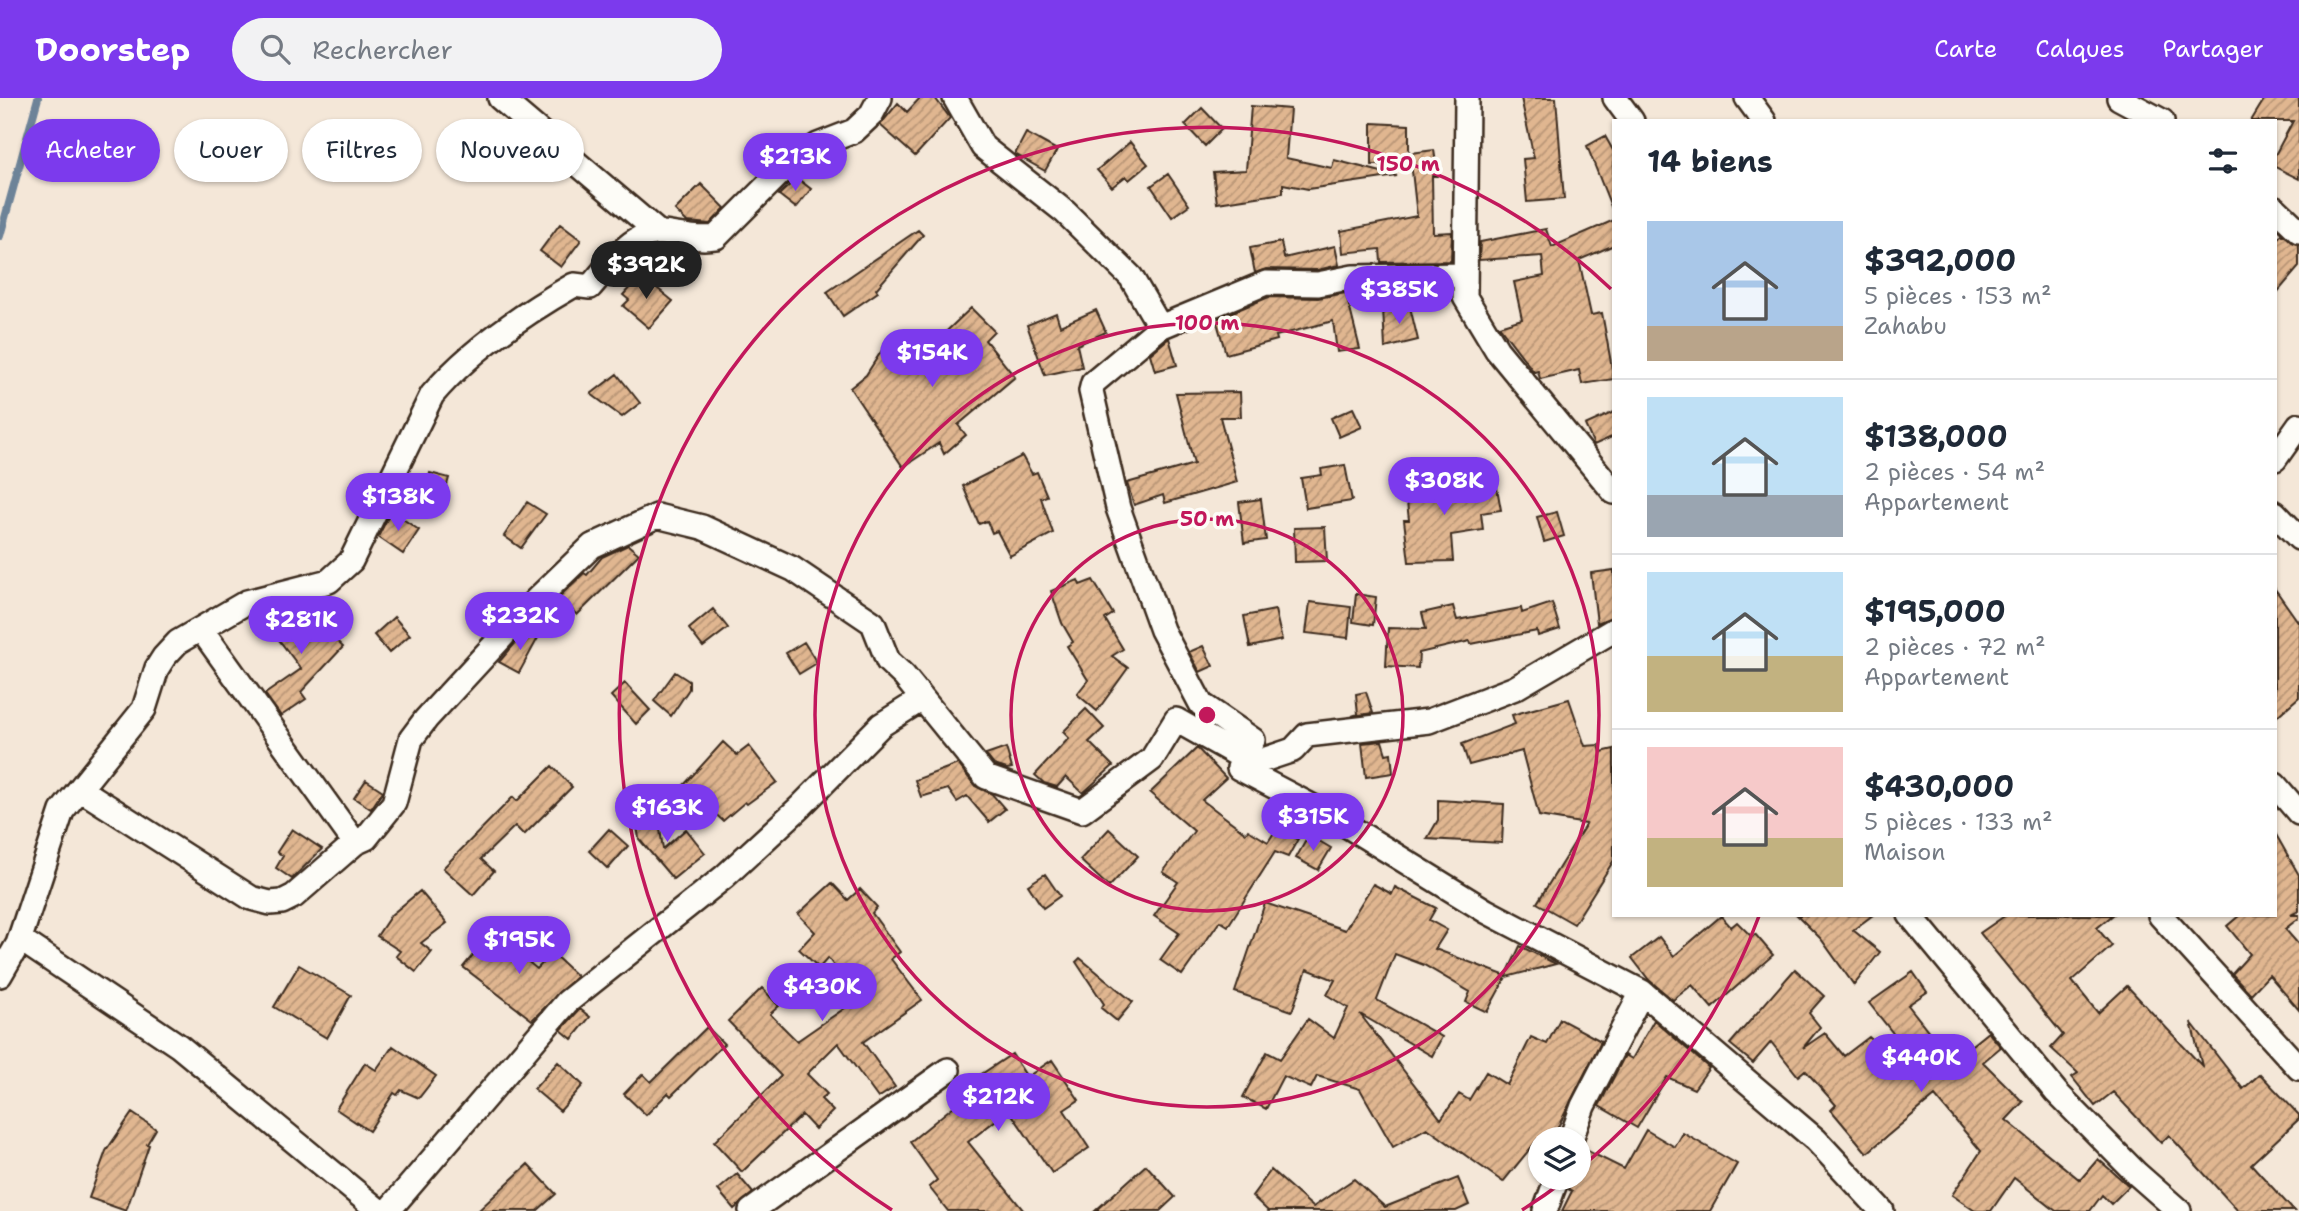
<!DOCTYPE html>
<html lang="fr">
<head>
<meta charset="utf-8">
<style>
	:root { --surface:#fff; --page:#f2f2f3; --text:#1f2937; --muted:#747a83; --line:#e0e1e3; --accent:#7c3aed }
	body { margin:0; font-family:"Shantell Sans",sans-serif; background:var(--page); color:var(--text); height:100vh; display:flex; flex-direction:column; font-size:26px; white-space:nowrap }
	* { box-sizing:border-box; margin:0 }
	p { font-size:23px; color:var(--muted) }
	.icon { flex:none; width:38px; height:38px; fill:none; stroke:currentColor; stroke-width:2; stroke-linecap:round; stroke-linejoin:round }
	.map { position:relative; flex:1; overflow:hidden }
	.panel { position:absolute; left:1612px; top:21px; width:665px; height:798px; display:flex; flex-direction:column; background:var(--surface); border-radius:0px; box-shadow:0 2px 5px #0004 }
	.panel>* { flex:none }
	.top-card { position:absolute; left:21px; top:21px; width:665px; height:63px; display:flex; gap:14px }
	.tools { position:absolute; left:1528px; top:1029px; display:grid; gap:14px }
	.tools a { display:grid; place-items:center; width:63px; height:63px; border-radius:50%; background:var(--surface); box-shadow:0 2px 5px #0004; font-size:35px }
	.price { position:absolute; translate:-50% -60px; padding:0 16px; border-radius:24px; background:var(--accent); color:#fff; font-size:23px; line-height:46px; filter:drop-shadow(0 2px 4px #0008) }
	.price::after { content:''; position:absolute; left:50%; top:42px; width:21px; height:16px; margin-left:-10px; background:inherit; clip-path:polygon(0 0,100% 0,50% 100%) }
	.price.current { background:#222; color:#fff }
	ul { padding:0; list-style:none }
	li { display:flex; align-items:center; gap:21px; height:175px; padding:0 35px }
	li+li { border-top:2px solid var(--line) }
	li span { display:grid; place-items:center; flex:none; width:196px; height:140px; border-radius:0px; color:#555 }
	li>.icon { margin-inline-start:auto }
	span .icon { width:84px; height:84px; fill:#fffc; stroke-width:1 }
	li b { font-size:30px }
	h2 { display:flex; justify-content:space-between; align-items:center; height:84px; padding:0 35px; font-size:30px }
	.pill { padding:0 24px; border-radius:32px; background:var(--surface); box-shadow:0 2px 5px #0004; font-size:24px; line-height:63px }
	.pill.current { background:var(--accent); color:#fff }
	header { display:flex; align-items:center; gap:42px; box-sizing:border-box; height:98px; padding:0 35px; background:var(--accent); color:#fff }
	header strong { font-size:33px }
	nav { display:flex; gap:38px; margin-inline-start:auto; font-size:24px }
	.search { width:490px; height:63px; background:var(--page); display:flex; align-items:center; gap:18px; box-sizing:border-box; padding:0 24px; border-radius:38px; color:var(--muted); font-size:26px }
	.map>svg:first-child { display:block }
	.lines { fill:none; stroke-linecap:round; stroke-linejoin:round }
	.stream { stroke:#6d8398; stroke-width:8 }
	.building { fill:url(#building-hatch); stroke:#3b2a1e; stroke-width:2 }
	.street-casing { stroke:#3b2a1e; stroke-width:28 }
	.street { stroke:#fdfcf7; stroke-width:23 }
	.ring { fill:none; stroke:#c2185b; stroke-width:3.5 }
	.centre { fill:#c2185b; stroke:#fdfcf7; stroke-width:3.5 }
	.ring-label { font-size:21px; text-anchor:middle; font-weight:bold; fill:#c2185b; stroke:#fdfcf7; stroke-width:7; stroke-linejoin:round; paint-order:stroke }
</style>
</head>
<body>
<header>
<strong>Doorstep</strong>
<div class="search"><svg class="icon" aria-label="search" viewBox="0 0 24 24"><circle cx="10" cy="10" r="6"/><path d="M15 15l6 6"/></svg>Rechercher</div>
<nav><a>Carte</a><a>Calques</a><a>Partager</a></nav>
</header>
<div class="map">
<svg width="2299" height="1113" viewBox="0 0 2299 1113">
	<defs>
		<pattern id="building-hatch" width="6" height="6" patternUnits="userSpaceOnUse" patternTransform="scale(1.75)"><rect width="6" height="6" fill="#e0b690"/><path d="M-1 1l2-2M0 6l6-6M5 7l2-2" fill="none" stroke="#b79475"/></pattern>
	</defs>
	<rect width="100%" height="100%" fill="#f4e7d8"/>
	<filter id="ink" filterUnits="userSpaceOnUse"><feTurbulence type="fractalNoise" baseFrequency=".0143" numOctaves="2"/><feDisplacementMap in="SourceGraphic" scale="14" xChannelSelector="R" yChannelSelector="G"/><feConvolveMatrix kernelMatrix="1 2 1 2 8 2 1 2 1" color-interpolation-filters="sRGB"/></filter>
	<g filter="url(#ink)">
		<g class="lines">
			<path class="stream" d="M 0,138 L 38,0"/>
		</g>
		<path class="building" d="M 920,0 L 935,0 L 950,20 L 915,58 L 880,27 L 898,5 L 907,14 Z
			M 1521,0 L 1556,0 L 1564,101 L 1527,104 L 1523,61 L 1534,60 Z
			M 2265,0 L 2299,0 L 2299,81 L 2275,69 L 2275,57 L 2293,23 L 2251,23 Z
			M 1251,8 L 1290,11 L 1286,60 L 1332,70 L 1334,62 L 1397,78 L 1308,91 L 1283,86 L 1283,95 L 1217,105 L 1213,74 L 1246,72 Z
			M 1202,10 L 1222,31 L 1205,48 L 1185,27 Z
			M 1372,25 L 1409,27 L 1409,66 L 1372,67 Z
			M 1026,35 L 1057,52 L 1045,73 L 1015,56 Z
			M 1605,38 L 1614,54 L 1612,111 L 1587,48 Z
			M 1130,44 L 1148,66 L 1129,82 L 1126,78 L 1112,89 L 1097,72 Z
			M 1434,52 L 1438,78 L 1432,78 L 1433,135 L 1452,134 L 1451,163 L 1381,164 L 1380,151 L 1343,155 L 1341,133 L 1417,118 L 1410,55 Z
			M 1168,76 L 1189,107 L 1172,119 L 1151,88 Z
			M 797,80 L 811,91 L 796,110 L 779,97 Z
			M 701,86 L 725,110 L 710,126 L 687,124 L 675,112 Z
			M 1614,122 L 1614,147 L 1579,162 L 1591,217 L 1602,215 L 1614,281 L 1582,286 L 1579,272 L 1540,281 L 1538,273 L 1534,274 L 1499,228 L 1522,221 L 1514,184 L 1544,178 L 1542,158 L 1479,162 L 1480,144 L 1546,131 L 1552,149 Z
			M 560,126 L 581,142 L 561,169 L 540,153 Z
			M 918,132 L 923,137 L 876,191 L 878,194 L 843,218 L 827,194 Z
			M 2282,136 L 2299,147 L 2299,169 L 2275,197 L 2275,143 Z
			M 1281,144 L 1284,160 L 1335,148 L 1339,167 L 1317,172 L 1266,171 L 1255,175 L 1250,150 Z
			M 641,177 L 673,203 L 649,230 L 623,208 L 629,202 L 623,197 Z
			M 1346,195 L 1360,251 L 1337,254 L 1333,223 L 1276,238 L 1277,242 L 1226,256 L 1216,221 L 1269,199 L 1318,200 Z
			M 1409,205 L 1418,242 L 1385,250 L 1383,210 Z
			M 971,210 L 994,233 L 985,242 L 1015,279 L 958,327 L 966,337 L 944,356 L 939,345 L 903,369 L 850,290 L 866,277 L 886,246 L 913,265 Z
			M 1096,212 L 1106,234 L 1077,247 L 1082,269 L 1045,277 L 1027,227 L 1056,215 L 1060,228 Z
			M 1169,240 L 1177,267 L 1155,273 L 1150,256 Z
			M 617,276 L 640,305 L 622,319 L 591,296 Z
			M 1240,294 L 1241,319 L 1220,319 L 1237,384 L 1165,405 L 1163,397 L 1134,407 L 1127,385 L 1194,366 L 1176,295 Z
			M 1353,310 L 1362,329 L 1339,339 L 1331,320 Z
			M 1614,314 L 1614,338 L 1594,347 L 1585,327 Z
			M 1022,358 L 1032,376 L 1037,374 L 1047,398 L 1041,400 L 1053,435 L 1010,458 L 997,433 L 992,435 L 987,423 L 979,426 L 963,388 Z
			M 1345,367 L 1352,403 L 1306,410 L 1301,380 L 1322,377 L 1321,371 Z
			M 430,375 L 449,380 L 441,408 L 423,402 Z
			M 1468,382 L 1468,386 L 1477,384 L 1479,393 L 1497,390 L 1501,412 L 1481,415 L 1483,432 L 1451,437 L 1453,463 L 1409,464 L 1404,422 L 1409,422 L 1405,387 L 1425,384 L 1426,389 Z
			M 1261,401 L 1266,442 L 1244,445 L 1239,404 Z
			M 527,404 L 546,416 L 521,450 L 504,438 Z
			M 391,413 L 419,432 L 403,456 L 378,439 Z
			M 1557,414 L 1564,438 L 1544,444 L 1537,419 Z
			M 1325,429 L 1327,463 L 1295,464 L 1294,430 Z
			M 628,447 L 639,456 L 577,517 L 559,499 L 584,475 L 587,477 L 602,459 Z
			M 1614,472 L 1614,518 L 1597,525 L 1591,475 Z
			M 1078,482 L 1080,487 L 1093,482 L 1113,516 L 1105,521 L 1123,551 L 1112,558 L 1128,570 L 1097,613 L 1077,596 L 1088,582 L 1067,548 L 1073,544 L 1062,525 L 1051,493 Z
			M 2275,491 L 2299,525 L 2299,599 L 2275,620 Z
			M 1356,496 L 1376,499 L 1373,527 L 1353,524 Z
			M 1310,504 L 1351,509 L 1348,540 L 1306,535 Z
			M 1552,505 L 1560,531 L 1538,538 L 1537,533 L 1471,546 L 1470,543 L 1419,555 L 1418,570 L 1386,568 L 1388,530 L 1426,531 L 1422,515 L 1453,508 L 1457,522 L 1521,510 L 1522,515 Z
			M 300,508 L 343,549 L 301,594 L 306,601 L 281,618 L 265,596 L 301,571 L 270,530 Z
			M 713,511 L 728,530 L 703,549 L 689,531 Z
			M 1275,512 L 1282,542 L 1250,549 L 1244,518 Z
			M 394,519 L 410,537 L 389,555 L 374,537 Z
			M 526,533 L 538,540 L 519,575 L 499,564 Z
			M 804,544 L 817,565 L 799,576 L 786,555 Z
			M 1203,548 L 1213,568 L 1200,574 L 1189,554 Z
			M 675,574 L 689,583 L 689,591 L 671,618 L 654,603 Z
			M 625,585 L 650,612 L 636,626 L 611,598 Z
			M 1366,594 L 1373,615 L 1352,618 L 1358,616 L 1356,596 Z
			M 1569,601 L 1585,648 L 1599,647 L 1601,654 L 1614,651 L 1614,762 L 1574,826 L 1537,805 L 1586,726 L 1539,718 L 1522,653 L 1469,667 L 1462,646 L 1515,626 L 1512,617 Z
			M 1086,611 L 1104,630 L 1089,644 L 1113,668 L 1083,695 L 1066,679 L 1057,689 L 1044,685 L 1035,677 L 1069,640 L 1063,634 Z
			M 1382,643 L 1386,656 L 1391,655 L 1393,675 L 1366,679 L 1362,645 Z
			M 723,644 L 737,657 L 749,648 L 777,684 L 747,706 L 745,704 L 723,723 L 684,687 Z
			M 1006,650 L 1012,670 L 1007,671 L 994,667 L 986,657 Z
			M 1197,650 L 1226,680 L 1202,702 L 1246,735 L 1248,732 L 1268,744 L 1277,730 L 1298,741 L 1288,759 L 1275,754 L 1228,828 L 1220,823 L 1182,877 L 1160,862 L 1179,835 L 1154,818 L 1178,784 L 1163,774 L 1194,733 L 1150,695 Z
			M 958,666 L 975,688 L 992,696 L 1005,711 L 989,724 L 967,698 L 957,704 L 948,691 L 921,699 L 915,682 Z
			M 552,668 L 572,689 L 524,737 L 515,728 L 481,761 L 494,773 L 473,797 L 443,770 L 513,699 L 517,703 Z
			M 366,682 L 383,693 L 371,711 L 354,700 Z
			M 1438,702 L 1504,706 L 1502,745 L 1427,741 L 1438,722 Z
			M 657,711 L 663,751 L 686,731 L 705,755 L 673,781 L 639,741 L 635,714 Z
			M 292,731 L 322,751 L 292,781 L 276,770 L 283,758 L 277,754 Z
			M 609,731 L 628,748 L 608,771 L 589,753 Z
			M 1109,731 L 1138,758 L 1109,789 L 1080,762 Z
			M 2275,735 L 2299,777 L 2299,813 L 2291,817 L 2299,817 L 2299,820 L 2285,831 L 2299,847 L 2299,912 L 2269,877 L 2251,896 L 2232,876 L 2250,856 L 2227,828 L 2240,817 L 2275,817 Z
			M 1309,737 L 1331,750 L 1318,772 L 1296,760 Z
			M 1045,776 L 1060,798 L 1043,810 L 1028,787 Z
			M 832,785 L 848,802 L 860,791 L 877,809 L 872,815 L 900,854 L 891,861 L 922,902 L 863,944 L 895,989 L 878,1000 L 838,945 L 807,976 L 827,996 L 821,1001 L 833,1013 L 815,1031 L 802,1017 L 742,1074 L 714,1044 L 781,978 L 728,923 L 762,890 L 779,908 L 770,916 L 797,943 L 858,901 L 828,860 L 819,870 L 799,851 L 815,834 L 798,816 Z
			M 1373,786 L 1392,796 L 1395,789 L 1436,810 L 1429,822 L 1447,832 L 1435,851 L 1506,878 L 1520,848 L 1556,866 L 1506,879 L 1487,914 L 1466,904 L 1470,894 L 1424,867 L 1395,856 L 1377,902 L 1442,939 L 1432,958 L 1360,916 L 1441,1021 L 1459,996 L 1469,1002 L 1486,974 L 1507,987 L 1531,939 L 1547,946 L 1560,921 L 1601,943 L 1552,1041 L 1538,1041 L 1503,1084 L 1427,1030 L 1393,1049 L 1360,991 L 1317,978 L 1311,990 L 1283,978 L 1266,1011 L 1243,999 L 1267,954 L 1280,961 L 1308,921 L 1334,940 L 1348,910 L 1327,897 L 1335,882 L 1307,871 L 1292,913 L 1235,894 L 1265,805 L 1345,832 Z
			M 420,793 L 447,825 L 421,845 L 432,854 L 416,874 L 396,858 L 400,853 L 377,838 L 391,817 Z
			M 1797,817 L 1873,817 L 1853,832 L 1880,854 L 1854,887 L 1821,841 Z
			M 2006,817 L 2113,817 L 2097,830 L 2112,848 L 2072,883 L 2098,915 L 2127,888 L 2202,968 L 2191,924 L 2243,991 L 2260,976 L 2299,1017 L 2299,1021 L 2251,1066 L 2294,1113 L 2238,1113 L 2169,1037 L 2161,1045 L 2113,994 L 2095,1008 L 2072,979 L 2078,975 L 2051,950 L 2063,937 L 1980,835 Z
			M 1721,818 L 1731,829 L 1737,824 L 1752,839 L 1755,836 L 1773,857 L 1712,910 L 1692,887 L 1673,902 L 1649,882 L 1632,860 L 1659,839 L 1674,858 Z
			M 492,834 L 537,871 L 552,855 L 577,878 L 532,922 L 463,869 Z
			M 1080,860 L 1133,904 L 1117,923 L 1101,910 L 1104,906 L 1076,864 Z
			M 299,867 L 351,897 L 327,940 L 274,909 Z
			M 1795,871 L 1824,898 L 1809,915 L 1820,929 L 1803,950 L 1825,935 L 1844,958 L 1869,939 L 1887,955 L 1899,943 L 1869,905 L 1913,874 L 1927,894 L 1908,907 L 1952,963 L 1988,934 L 2001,949 L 1983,964 L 2023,1004 L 2006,1022 L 2080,1082 L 2098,1061 L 2129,1088 L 2111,1106 L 2102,1097 L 2090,1113 L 2056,1113 L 2014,1080 L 1991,1113 L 1975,1113 L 1952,1097 L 1981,1053 L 1935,998 L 1867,1055 L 1831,1012 L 1836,1007 L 1805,972 L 1798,978 L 1771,944 L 1753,965 L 1730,946 Z
			M 580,911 L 590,919 L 572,941 L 561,932 Z
			M 1654,922 L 1709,970 L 1694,991 L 1667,979 L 1637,1030 L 1599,1008 L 1625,957 L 1632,961 Z
			M 707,929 L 724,946 L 671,998 L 668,995 L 646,1017 L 624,996 L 643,976 L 651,984 Z
			M 393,948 L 436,978 L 419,1000 L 401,992 L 397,997 L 394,995 L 369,1033 L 336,1011 L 365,965 L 376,972 Z
			M 1012,956 L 1027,979 L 1052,962 L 1079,1002 L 1064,1012 L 1089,1050 L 1052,1075 L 1009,1012 L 968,1044 L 1024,1113 L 948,1113 L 929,1089 L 937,1082 L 910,1044 L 960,1003 L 953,995 Z
			M 558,964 L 583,987 L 560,1013 L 534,991 Z
			M 132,1015 L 156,1031 L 147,1046 L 149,1047 L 126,1113 L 89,1100 L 106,1053 Z
			M 1646,1032 L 1675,1049 L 1683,1035 L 1737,1066 L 1710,1113 L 1562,1113 L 1572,1093 L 1568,1091 L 1574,1080 L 1578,1080 L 1578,1071 L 1588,1053 L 1624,1071 Z
			M 528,1066 L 556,1096 L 537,1113 L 478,1113 Z
			M 1146,1067 L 1175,1099 L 1160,1113 L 1095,1113 Z
			M 1271,1072 L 1313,1109 L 1354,1081 L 1385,1109 L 1458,1080 L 1469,1107 L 1456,1113 L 1268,1113 L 1252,1098 Z
			M 737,1076 L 753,1095 L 734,1111 L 718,1092 Z"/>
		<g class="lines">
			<g class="street-casing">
				<path id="street" d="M 500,0 L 659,135
					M 955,0 L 983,49 L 1065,114 L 1131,179 L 1160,229
					M 1467,0 L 1465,199 L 1497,252 L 1614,394
					M 1615,0 L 1632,23
					M 1747,0 L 1764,23
					M 2119,0 L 2162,23
					M 2275,110 L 2299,133
					M 2275,361 L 2299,327
					M 2275,415 L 2299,440
					M 201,531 L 355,745
					M 1239,670 L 1338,722 L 1486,813 L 1642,894 L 1816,1042 L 1882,1113
					M 1239,670 L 1293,652 L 1307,637 L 1429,623 L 1515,590 L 1614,532
					M 2275,687 L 2299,715
					M 80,691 L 251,800 L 270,805 L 282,804 L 294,798 L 355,745 L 366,740 L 394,705 L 411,641 L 426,621 L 536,502 L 592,448 L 657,418 L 702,429 L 793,471 L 873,525 L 888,563 L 904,578 L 986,679 L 1082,713 L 1152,661 L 1176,622 L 1240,658 L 1253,642 L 1201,606 L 1162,532 L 1118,410 L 1091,293 L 1093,285 L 1160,229 L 1266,185 L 1318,186 L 1353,179 L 1464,177
					M 1910,817 L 2056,994 L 2137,1076 L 2179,1113
					M 2160,817 L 2299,970
					M 20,841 L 179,948 L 379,1113
					M 0,877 L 18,846 L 62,713 L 144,611 L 157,570 L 164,559 L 178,544 L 247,504 L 329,483 L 351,463 L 432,297 C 470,252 523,216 574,187 L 590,189 C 607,170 633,132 662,135 C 680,137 698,142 716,139 L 779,76 L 818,47 L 854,33 L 871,17 L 880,0
					M 1571,1041 L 1583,1008 L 1642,894
					M 388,1113 L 567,904 L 724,779 L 800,709 L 881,627 L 922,601
					M 751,1113 L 948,972
					M 1545,1113 L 1557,1080"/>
			</g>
			<use href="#street" class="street"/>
		</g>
	</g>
	<g class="ring">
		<circle cx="1207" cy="617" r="196"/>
		<circle cx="1207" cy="617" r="392"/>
		<path d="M1759 818A587 587 0 0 1 1580 1070M1564 1083A587 587 0 0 1 1522 1112M892 1112A587 587 0 1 1 1611 191"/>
	</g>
	<circle cx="1207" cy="617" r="10" class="centre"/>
	<g class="ring-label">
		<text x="1408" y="73">150 m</text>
		<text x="1207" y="232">100 m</text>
		<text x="1207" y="428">50 m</text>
	</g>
</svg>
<div class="tools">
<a><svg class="icon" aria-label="layers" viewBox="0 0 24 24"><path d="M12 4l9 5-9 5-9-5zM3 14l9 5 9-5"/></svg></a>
</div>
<b class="price" style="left:795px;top:95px">$213K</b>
<b class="price current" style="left:646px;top:203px">$392K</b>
<b class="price" style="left:1399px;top:228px">$385K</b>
<b class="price" style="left:932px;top:291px">$154K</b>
<b class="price" style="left:1444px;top:419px">$308K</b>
<b class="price" style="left:398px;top:435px">$138K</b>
<b class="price" style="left:520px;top:554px">$232K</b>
<b class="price" style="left:301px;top:558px">$281K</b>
<b class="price" style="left:667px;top:746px">$163K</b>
<b class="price" style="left:1313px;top:755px">$315K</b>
<b class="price" style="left:519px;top:878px">$195K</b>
<b class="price" style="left:822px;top:925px">$430K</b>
<b class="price" style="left:1921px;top:996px">$440K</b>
<b class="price" style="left:998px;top:1035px">$212K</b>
<div class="top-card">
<a class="pill current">Acheter</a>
<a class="pill">Louer</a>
<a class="pill">Filtres</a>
<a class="pill">Nouveau</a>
</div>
<section class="panel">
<h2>14 biens<svg class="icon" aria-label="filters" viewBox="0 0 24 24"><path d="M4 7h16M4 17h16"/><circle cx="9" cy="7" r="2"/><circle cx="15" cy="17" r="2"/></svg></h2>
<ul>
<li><span style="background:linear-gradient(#a9c7e8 75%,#b9a48a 0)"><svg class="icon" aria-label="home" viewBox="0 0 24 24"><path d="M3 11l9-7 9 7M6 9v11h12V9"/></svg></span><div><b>$392,000</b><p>5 pièces · 153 m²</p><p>Zahabu</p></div></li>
<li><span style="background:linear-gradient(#bfe0f5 70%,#9aa5b1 0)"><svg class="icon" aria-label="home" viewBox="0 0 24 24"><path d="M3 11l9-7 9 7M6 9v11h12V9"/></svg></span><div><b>$138,000</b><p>2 pièces · 54 m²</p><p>Appartement</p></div></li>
<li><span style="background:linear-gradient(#bfe0f5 60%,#c2b280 0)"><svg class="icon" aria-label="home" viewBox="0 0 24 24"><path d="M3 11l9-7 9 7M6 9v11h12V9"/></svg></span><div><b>$195,000</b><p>2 pièces · 72 m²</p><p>Appartement</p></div></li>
<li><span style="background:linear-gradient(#f6c9c9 65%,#c2b280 0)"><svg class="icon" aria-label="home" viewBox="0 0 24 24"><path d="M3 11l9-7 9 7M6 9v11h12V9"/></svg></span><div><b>$430,000</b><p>5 pièces · 133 m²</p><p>Maison</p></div></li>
</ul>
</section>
</div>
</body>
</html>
